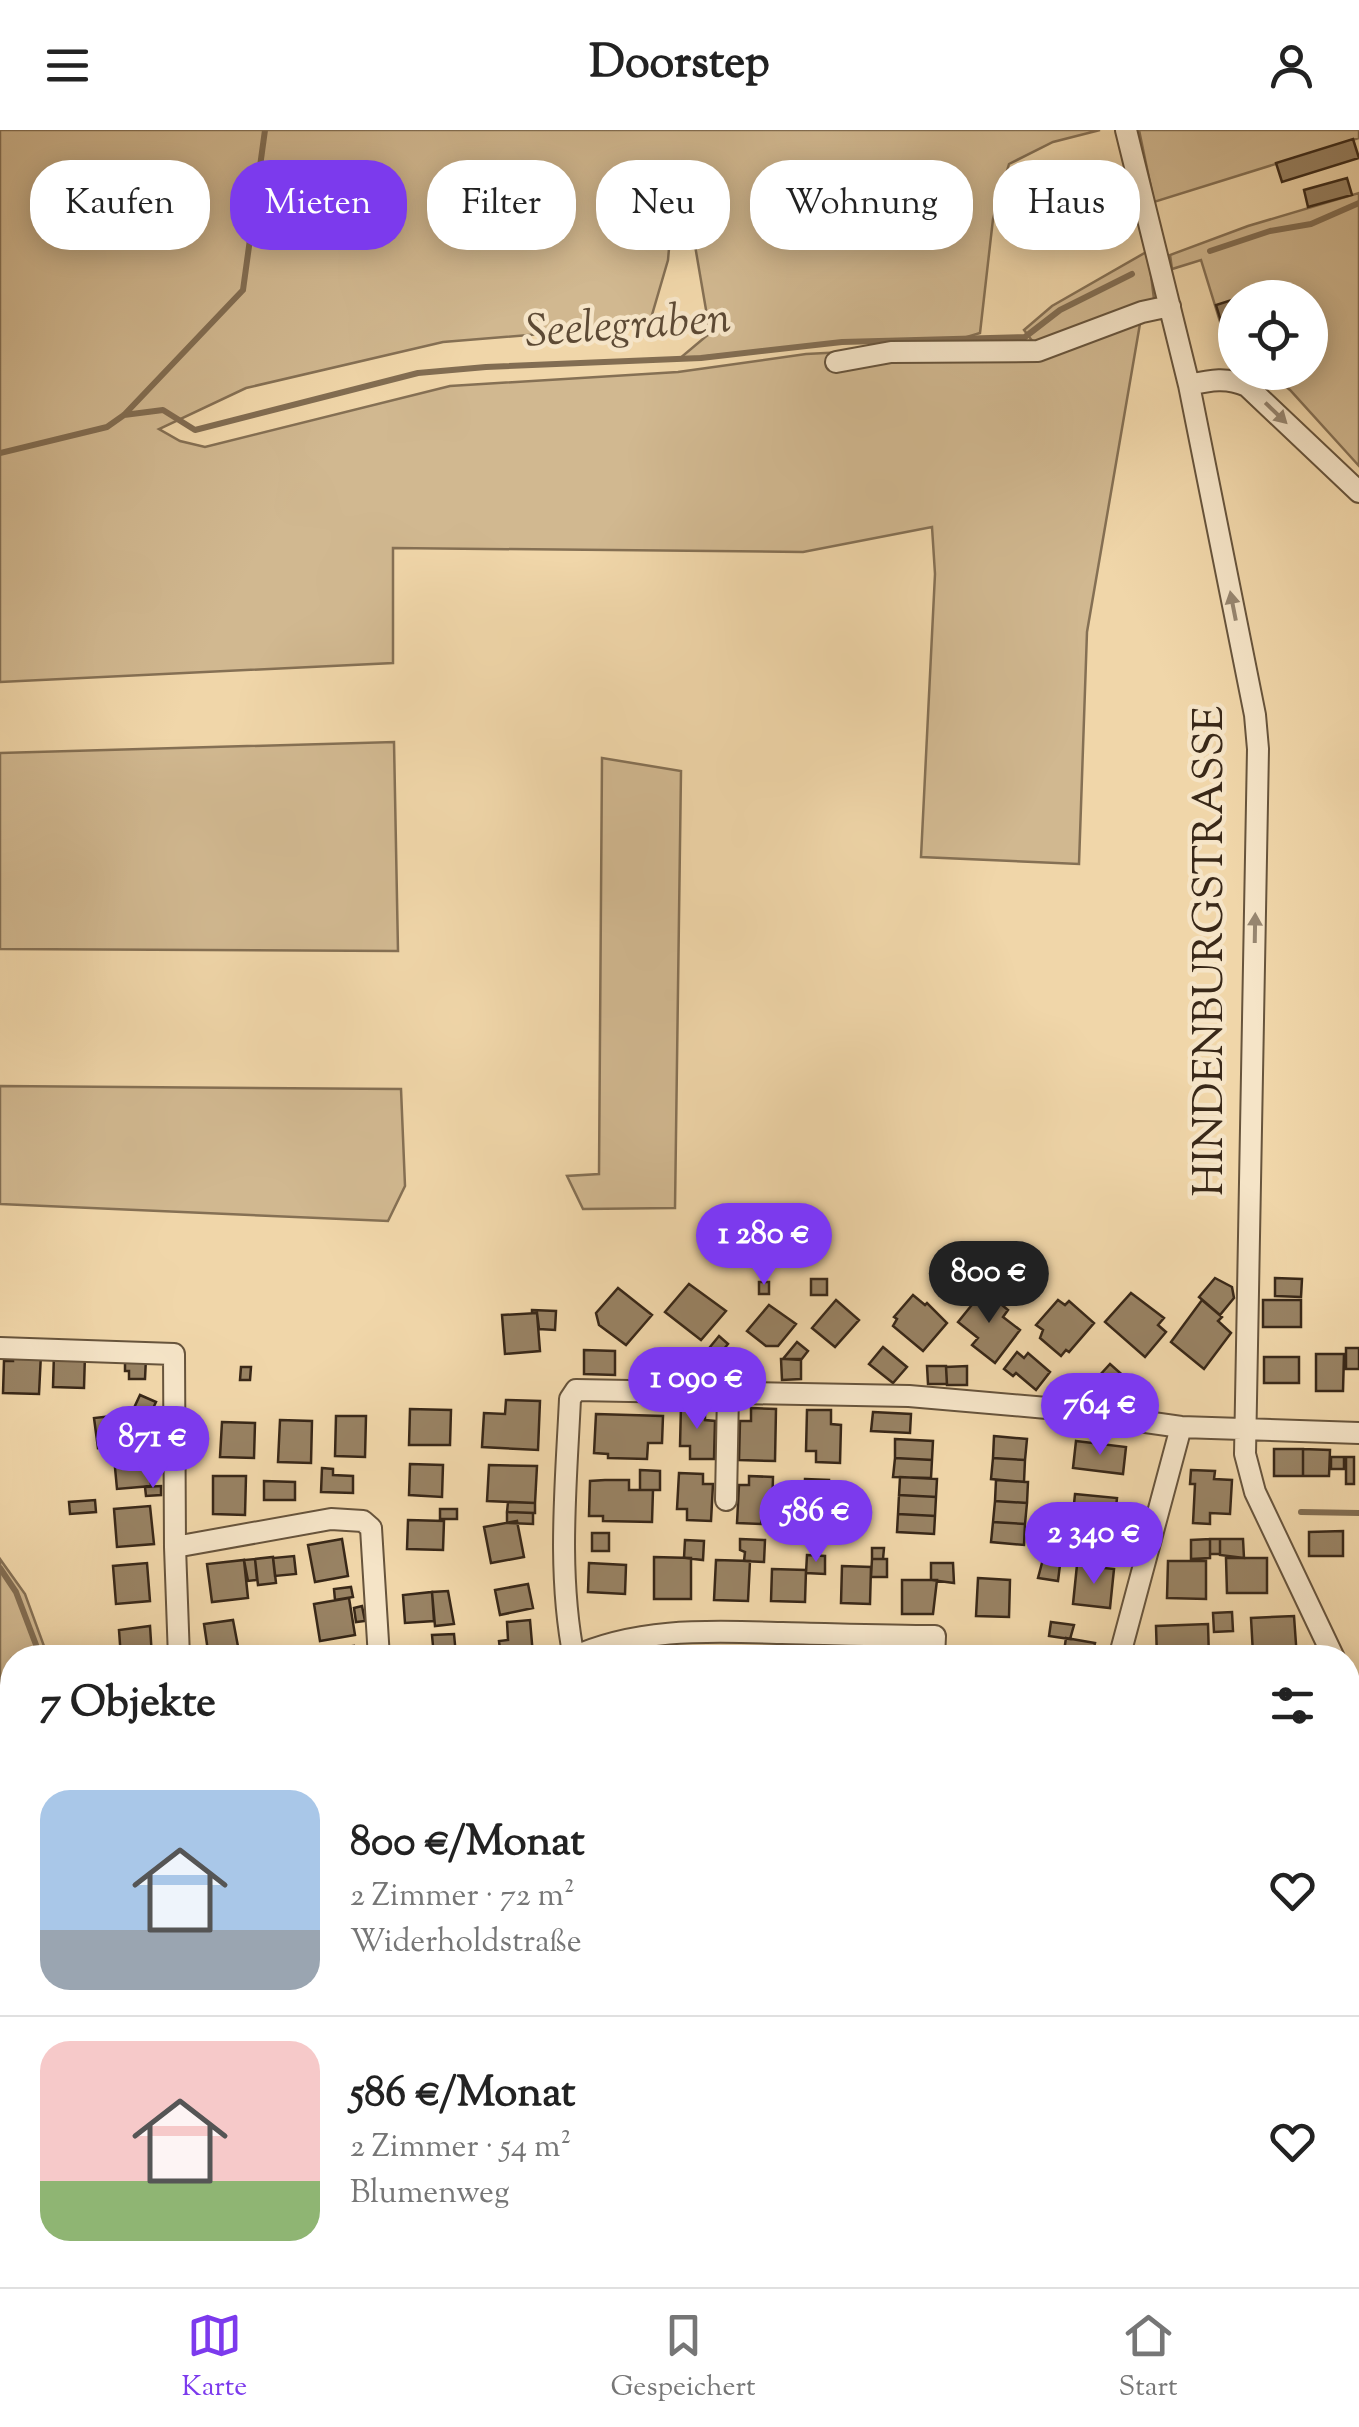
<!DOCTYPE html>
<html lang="de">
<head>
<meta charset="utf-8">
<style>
	:root { --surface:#fff; --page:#f6f6f6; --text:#222; --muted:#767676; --line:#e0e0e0; --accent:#7c3aed }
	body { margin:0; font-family:"Sorts Mill Goudy",serif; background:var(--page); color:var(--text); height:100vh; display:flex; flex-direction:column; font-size:38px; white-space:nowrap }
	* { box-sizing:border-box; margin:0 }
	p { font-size:32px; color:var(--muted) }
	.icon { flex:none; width:55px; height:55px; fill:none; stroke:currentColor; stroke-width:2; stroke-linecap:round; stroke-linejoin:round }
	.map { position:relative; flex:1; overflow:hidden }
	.side { position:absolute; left:0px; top:1515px; width:1360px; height:642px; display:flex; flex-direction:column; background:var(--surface); border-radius:40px 40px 0 0; box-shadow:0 5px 25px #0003 }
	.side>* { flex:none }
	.banner { position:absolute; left:30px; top:30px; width:1300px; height:90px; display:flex; gap:20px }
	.tools { position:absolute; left:1218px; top:150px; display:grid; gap:20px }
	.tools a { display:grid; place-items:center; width:110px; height:110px; border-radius:50%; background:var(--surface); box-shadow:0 5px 25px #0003; font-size:50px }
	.price { position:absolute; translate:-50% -85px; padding:0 22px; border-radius:35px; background:var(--accent); color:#fff; font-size:32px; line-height:65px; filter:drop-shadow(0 2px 5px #0008) }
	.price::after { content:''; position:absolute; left:50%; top:60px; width:30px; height:22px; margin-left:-15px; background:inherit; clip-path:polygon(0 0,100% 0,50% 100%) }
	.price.current { background:#222; color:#fff }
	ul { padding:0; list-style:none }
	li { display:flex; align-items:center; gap:30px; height:250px; padding:0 40px }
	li+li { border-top:2px solid var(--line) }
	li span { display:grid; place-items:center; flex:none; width:280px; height:200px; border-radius:30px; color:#555 }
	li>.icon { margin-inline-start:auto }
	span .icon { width:120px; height:120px; fill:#fffc; stroke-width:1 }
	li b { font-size:42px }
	h2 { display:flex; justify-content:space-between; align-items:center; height:120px; padding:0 40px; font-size:42px }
	.chip { padding:0 35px; border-radius:40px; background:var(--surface); box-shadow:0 5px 25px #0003; font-size:35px; line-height:90px }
	.chip.current { background:var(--accent); color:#fff }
	header { display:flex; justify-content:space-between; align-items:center; height:130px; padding:0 40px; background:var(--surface); font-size:45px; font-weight:700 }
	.tab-bar { display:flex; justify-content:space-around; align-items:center; height:140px; border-top:2px solid var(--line); background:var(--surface); font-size:28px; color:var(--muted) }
	.tab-bar a { display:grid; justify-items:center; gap:5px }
	.tab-bar .current { color:var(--accent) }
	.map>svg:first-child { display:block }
	.green { fill:#d1b890; stroke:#857054; stroke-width:2.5 }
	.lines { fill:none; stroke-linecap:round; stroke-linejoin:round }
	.stream { stroke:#826d52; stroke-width:6 }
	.building { fill:#988263; stroke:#392818; stroke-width:2.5 }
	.minor-casing { stroke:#67543c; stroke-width:24 }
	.minor { stroke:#f5e4c7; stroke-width:20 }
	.oneway { fill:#978670 }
	.labels { text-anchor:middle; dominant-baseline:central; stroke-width:9; stroke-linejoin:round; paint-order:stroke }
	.street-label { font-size:42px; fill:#392818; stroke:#f5e4c7 }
	.water-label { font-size:45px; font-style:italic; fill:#5d4a35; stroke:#f5e4c7 }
</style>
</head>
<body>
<header><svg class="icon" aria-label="menu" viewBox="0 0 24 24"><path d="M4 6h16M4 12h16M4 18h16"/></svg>Doorstep<svg class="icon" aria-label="person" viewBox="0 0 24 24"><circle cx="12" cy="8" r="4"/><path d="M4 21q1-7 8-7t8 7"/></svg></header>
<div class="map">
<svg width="1359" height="2157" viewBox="0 0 1359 2157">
	<rect width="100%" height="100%" fill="#f0d6a9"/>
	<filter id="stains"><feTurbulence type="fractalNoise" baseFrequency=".002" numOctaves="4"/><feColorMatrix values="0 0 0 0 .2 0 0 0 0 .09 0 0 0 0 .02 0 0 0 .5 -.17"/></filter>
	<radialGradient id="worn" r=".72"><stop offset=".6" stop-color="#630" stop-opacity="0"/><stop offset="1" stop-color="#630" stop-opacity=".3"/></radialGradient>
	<path class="green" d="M 0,0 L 1100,0 L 1053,12 L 1009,34 L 993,89 L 980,203 L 957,210 L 842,212 L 679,229 L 710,203 L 692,98 L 673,73 L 668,130 L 649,195 L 443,212 L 246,258 L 159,299 L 180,311 L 205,317 L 450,256 L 678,242 L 806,224 L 943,217 L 1036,216 L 1024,200 L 1052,176 L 1148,121 L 1154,169 L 1142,182 L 1087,502 L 1079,734 L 921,727 L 935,444 L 932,397 L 803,422 L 393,418 L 393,533 L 0,552 Z
		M 1139,0 L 1359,0 L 1359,8 L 1154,72 Z
		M 1359,63 L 1359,336 L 1290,260 L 1270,243 L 1310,242 L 1310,168 L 1235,168 L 1235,242 L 1247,243 L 1215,249 L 1234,237 L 1201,130 L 1172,139 L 1170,125 L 1248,96 Z
		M 394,612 L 398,821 L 0,819 L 0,623 Z
		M 602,628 L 681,641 L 675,1078 L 583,1079 L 567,1046 L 599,1044 Z
		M 0,956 L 401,959 L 405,1056 L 388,1091 L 0,1074 Z
		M 0,1429 L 25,1464 L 48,1527 L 12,1528 L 12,1771 L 5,1774 L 6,1744 L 0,1723 Z"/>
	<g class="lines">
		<path class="stream" d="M 1210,121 L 1270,101 L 1311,94 L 1359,73
			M 124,285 L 163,280 L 195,300 L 418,243 L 486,237 L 701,228 L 842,212 L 1025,207 L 1060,180 L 1132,144
			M 0,323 L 107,297 L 124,285 L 243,160 L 265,0
			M 1301,1382 L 1359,1383
			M 0,1438 L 16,1462 L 41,1528
			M 298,2145 L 307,2157"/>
	</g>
	<path class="building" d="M 1353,9 L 1359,28 L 1282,52 L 1276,33 Z
		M 1347,48 L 1352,65 L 1308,77 L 1304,60 Z
		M 1235,169 L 1235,236 L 1216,175 Z
		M 1215,1148 L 1232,1157 L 1234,1168 L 1220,1185 L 1199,1167 Z
		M 1275,1148 L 1302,1149 L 1301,1167 L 1275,1166 Z
		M 811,1149 L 827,1149 L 827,1165 L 811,1165 Z
		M 759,1152 L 769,1152 L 769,1164 L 759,1164 Z
		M 689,1154 L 726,1181 L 701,1210 L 665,1182 Z
		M 618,1158 L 652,1185 L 626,1215 L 599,1195 L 596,1183 Z
		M 984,1160 L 1008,1180 L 1003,1187 L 1020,1200 L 995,1233 L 972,1215 L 978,1208 L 958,1192 Z
		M 1131,1163 L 1164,1188 L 1158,1195 L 1166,1202 L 1145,1227 L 1105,1192 Z
		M 913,1165 L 925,1175 L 927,1173 L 947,1193 L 923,1221 L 893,1196 L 897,1189 L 894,1187 Z
		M 836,1170 L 859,1190 L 835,1217 L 812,1198 Z
		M 1058,1170 L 1065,1175 L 1069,1171 L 1094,1193 L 1069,1222 L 1066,1220 L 1061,1226 L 1040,1208 L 1043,1200 L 1036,1195 Z
		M 1202,1170 L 1222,1187 L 1218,1191 L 1231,1203 L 1204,1239 L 1171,1212 Z
		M 1263,1170 L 1301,1170 L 1301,1197 L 1263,1197 Z
		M 769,1175 L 796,1194 L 778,1216 L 766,1216 L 747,1201 Z
		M 532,1180 L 556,1181 L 555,1200 L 539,1199 L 537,1183 L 532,1183 Z
		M 537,1183 L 540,1221 L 505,1224 L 502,1185 Z
		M 719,1206 L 728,1214 L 710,1236 L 701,1228 Z
		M 797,1212 L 808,1221 L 801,1230 L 783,1229 Z
		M 883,1217 L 907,1237 L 893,1253 L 869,1234 Z
		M 1346,1218 L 1359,1218 L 1359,1239 L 1346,1239 Z
		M 724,1219 L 741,1232 L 726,1249 L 710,1236 Z
		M 584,1220 L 615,1221 L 615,1245 L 584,1244 Z
		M 1017,1222 L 1024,1228 L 1028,1223 L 1050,1242 L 1036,1260 L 1016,1243 L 1013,1246 L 1004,1239 Z
		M 13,1223 L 41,1224 L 39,1264 L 3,1263 L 4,1231 L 13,1231 Z
		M 54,1223 L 85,1224 L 84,1258 L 53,1257 Z
		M 1316,1224 L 1344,1224 L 1343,1261 L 1316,1261 Z
		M 125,1227 L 146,1228 L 145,1249 L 129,1249 L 129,1241 L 125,1241 Z
		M 1264,1227 L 1299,1227 L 1299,1253 L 1264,1253 Z
		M 781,1229 L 801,1229 L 801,1249 L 782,1250 Z
		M 1110,1234 L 1127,1249 L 1107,1271 L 1090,1256 Z
		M 927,1236 L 946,1236 L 947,1254 L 928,1254 Z
		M 967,1236 L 967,1255 L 947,1255 L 946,1237 Z
		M 241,1237 L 251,1237 L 250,1250 L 240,1250 Z
		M 140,1265 L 156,1272 L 149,1287 L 133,1280 Z
		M 506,1270 L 540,1271 L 538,1320 L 482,1317 L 484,1283 L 505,1284 Z
		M 681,1275 L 705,1276 L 705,1290 L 715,1291 L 714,1329 L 690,1329 L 690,1316 L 680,1316 Z
		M 751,1278 L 776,1279 L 775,1331 L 739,1330 L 740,1291 L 751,1291 Z
		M 410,1279 L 451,1280 L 450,1315 L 409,1315 Z
		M 807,1280 L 831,1280 L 831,1294 L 841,1295 L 840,1333 L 816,1332 L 816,1321 L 806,1321 Z
		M 873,1282 L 911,1284 L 910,1303 L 871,1301 Z
		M 131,1284 L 134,1314 L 98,1318 L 94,1288 Z
		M 596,1284 L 663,1286 L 662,1313 L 648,1313 L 647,1329 L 608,1328 L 608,1324 L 594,1323 Z
		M 336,1286 L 366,1286 L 365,1327 L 335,1326 Z
		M 280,1290 L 312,1291 L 311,1333 L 278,1332 Z
		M 222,1292 L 255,1293 L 254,1328 L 220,1327 Z
		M 994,1306 L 1027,1309 L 1025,1330 L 993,1328 Z
		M 895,1309 L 933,1311 L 932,1330 L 895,1328 Z
		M 146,1310 L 151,1356 L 117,1359 L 113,1316 Z
		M 1076,1311 L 1126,1317 L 1123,1344 L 1073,1338 Z
		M 1274,1319 L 1303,1319 L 1303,1346 L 1274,1346 Z
		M 1303,1319 L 1330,1320 L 1329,1346 L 1303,1346 Z
		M 1331,1327 L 1344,1327 L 1344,1339 L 1331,1339 Z
		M 1346,1327 L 1354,1327 L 1354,1354 L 1346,1354 Z
		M 895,1328 L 932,1330 L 931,1348 L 893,1347 Z
		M 993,1328 L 1025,1330 L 1024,1352 L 991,1349 Z
		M 410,1334 L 443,1335 L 442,1367 L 409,1365 Z
		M 489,1335 L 537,1336 L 535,1373 L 487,1371 Z
		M 322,1338 L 333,1339 L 333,1345 L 353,1346 L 353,1363 L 321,1362 Z
		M 640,1340 L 660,1341 L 660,1360 L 640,1360 Z
		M 1191,1340 L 1215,1341 L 1214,1349 L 1232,1350 L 1230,1384 L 1210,1383 L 1210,1394 L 1193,1393 L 1195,1354 L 1190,1354 Z
		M 679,1343 L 703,1344 L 703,1354 L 713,1354 L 711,1391 L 687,1390 L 687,1379 L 677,1379 Z
		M 213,1346 L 246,1346 L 245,1385 L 213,1384 Z
		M 749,1346 L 773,1347 L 772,1383 L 762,1383 L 761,1394 L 737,1393 L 739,1355 L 749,1355 Z
		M 900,1347 L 937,1349 L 936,1367 L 899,1365 Z
		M 805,1349 L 829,1350 L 829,1358 L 838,1359 L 837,1396 L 813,1396 L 813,1384 L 803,1384 Z
		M 605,1350 L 629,1350 L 629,1360 L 653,1360 L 652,1392 L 603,1391 L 603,1386 L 589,1386 L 590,1351 Z
		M 996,1350 L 1028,1352 L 1027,1373 L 995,1371 Z
		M 264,1351 L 295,1352 L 295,1370 L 264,1370 Z
		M 161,1356 L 161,1365 L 146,1366 L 145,1357 Z
		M 1075,1364 L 1117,1368 L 1113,1407 L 1071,1403 Z
		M 899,1365 L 936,1367 L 935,1386 L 898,1384 Z
		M 95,1370 L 96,1382 L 70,1384 L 69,1372 Z
		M 995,1371 L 1027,1373 L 1025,1394 L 993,1392 Z
		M 508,1372 L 535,1373 L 535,1383 L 507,1382 Z
		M 150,1376 L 154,1414 L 117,1417 L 114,1379 Z
		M 440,1379 L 457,1379 L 457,1389 L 440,1389 Z
		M 507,1382 L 533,1383 L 533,1394 L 507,1393 Z
		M 898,1384 L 935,1386 L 934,1404 L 897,1402 Z
		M 408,1390 L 444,1391 L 443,1420 L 407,1419 Z
		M 517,1391 L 524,1427 L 491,1433 L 484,1397 Z
		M 993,1392 L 1025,1394 L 1024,1415 L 991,1412 Z
		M 1343,1401 L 1343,1426 L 1309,1426 L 1309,1402 Z
		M 592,1403 L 609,1403 L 609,1421 L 592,1421 Z
		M 342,1409 L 348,1446 L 315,1452 L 308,1415 Z
		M 740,1409 L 765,1410 L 764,1432 L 744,1431 L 745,1422 L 740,1420 Z
		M 1210,1409 L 1210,1428 L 1191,1429 L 1191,1410 Z
		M 1210,1409 L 1220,1409 L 1220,1424 L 1210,1424 Z
		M 1220,1409 L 1243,1409 L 1244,1428 L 1220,1425 Z
		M 685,1410 L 704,1411 L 703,1430 L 684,1428 Z
		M 872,1418 L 884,1418 L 883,1429 L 872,1429 Z
		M 1046,1418 L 1062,1419 L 1058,1451 L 1038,1448 Z
		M 807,1425 L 825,1426 L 825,1444 L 806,1443 Z
		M 294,1426 L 296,1444 L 275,1446 L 273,1428 Z
		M 273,1427 L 276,1453 L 258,1455 L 255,1429 Z
		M 654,1427 L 691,1428 L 691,1469 L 654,1469 Z
		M 1226,1428 L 1267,1428 L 1267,1463 L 1227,1463 Z
		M 255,1429 L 257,1450 L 248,1451 L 244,1430 Z
		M 872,1429 L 887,1429 L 887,1447 L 871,1447 Z
		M 244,1430 L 248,1468 L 212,1472 L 207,1434 Z
		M 716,1430 L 750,1431 L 748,1471 L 714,1470 Z
		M 1168,1431 L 1206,1431 L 1206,1469 L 1167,1468 Z
		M 147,1433 L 150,1471 L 116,1474 L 113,1436 Z
		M 589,1433 L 626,1435 L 625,1464 L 588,1462 Z
		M 931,1433 L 953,1433 L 954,1453 L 931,1450 Z
		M 1077,1435 L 1114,1439 L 1110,1478 L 1073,1474 Z
		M 842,1436 L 871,1437 L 870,1474 L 841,1473 Z
		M 772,1439 L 806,1440 L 805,1472 L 771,1471 Z
		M 978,1448 L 1010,1450 L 1009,1487 L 976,1486 Z
		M 902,1450 L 937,1450 L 933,1484 L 902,1484 Z
		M 528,1454 L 533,1478 L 500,1485 L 495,1460 Z
		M 351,1457 L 353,1467 L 335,1470 L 334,1459 Z
		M 448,1461 L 454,1494 L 435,1496 L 432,1462 Z
		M 432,1462 L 434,1491 L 405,1493 L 403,1465 Z
		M 349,1468 L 355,1505 L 320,1511 L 314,1474 Z
		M 362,1476 L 365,1491 L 356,1492 L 354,1478 Z
		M 1232,1482 L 1233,1501 L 1214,1502 L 1213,1483 Z
		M 1294,1486 L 1297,1528 L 1253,1524 L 1251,1488 Z
		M 233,1490 L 240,1527 L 209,1528 L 204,1494 Z
		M 530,1490 L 533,1525 L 501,1528 L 499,1511 L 508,1510 L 507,1492 Z
		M 1051,1492 L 1074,1495 L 1070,1509 L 1049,1506 Z
		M 1208,1494 L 1209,1528 L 1157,1528 L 1156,1496 Z
		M 150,1496 L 152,1527 L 121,1528 L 119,1500 Z
		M 454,1504 L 456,1525 L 413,1528 L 413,1517 L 433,1516 L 432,1505 Z
		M 1066,1508 L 1095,1513 L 1092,1528 L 1063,1528 Z
		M 354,1516 L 356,1524 L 339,1527 L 338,1518 Z
		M 706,1525 L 749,1525 L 749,1528 L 706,1528 Z
		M 12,1784 L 12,1808 L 10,1809 L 0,1791 Z
		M 0,1924 L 12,1939 L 0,1952 Z
		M 1353,1959 L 1359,1960 L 1359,2002 L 1350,2001 Z
		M 12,1991 L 12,2043 L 0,2030 L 0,1994 L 4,1999 Z
		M 1348,2063 L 1359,2064 L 1359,2102 L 1348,2101 Z
		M 0,2093 L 12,2108 L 12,2116 L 0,2126 Z
		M 368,2145 L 382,2145 L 391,2153 L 387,2157 L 377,2157 Z
		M 491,2145 L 482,2157 L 465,2146 L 466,2145 Z
		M 518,2145 L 533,2157 L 507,2157 Z
		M 600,2145 L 658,2145 L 649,2157 L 615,2157 Z
		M 658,2145 L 673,2146 L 686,2157 L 649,2157 Z
		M 722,2145 L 734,2145 L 740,2150 L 734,2157 L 721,2157 L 716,2153 Z
		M 765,2145 L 800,2145 L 790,2157 L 779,2157 Z
		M 830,2145 L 835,2145 L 845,2153 L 842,2157 L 829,2157 L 831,2155 L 826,2151 Z
		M 959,2145 L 1019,2145 L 1012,2157 L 984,2157 L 986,2154 L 971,2146 L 969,2150 Z
		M 1032,2145 L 1049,2145 L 1061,2151 L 1057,2157 L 1025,2157 Z
		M 1110,2145 L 1162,2145 L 1156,2157 L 1138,2157 Z
		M 1180,2145 L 1214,2145 L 1209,2157 L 1175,2157 Z
		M 1257,2145 L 1280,2147 L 1279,2157 L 1256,2157 Z
		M 890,2147 L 897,2147 L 900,2153 L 898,2157 L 889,2157 L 887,2152 Z"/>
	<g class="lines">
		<g class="minor-casing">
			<path id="minor" d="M 1126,0 L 1189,255
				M 836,232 L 891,222 L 1038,221 L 1142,182 L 1170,176
				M 0,1218 L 174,1224 L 175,1417 L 179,1528
				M 726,1370 L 728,1262
				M 175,1417 L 331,1389 L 363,1391 L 371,1398 L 379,1528
				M 901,1506 L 901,1528
				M 571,1528 C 638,1497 710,1501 782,1503 C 833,1504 884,1506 935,1506 L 934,1528
				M 574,1528 C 557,1442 566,1355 570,1269 L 576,1260 L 909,1266 L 1047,1278 L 1181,1297 L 1359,1303
				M 1119,1528 L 1181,1297
				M 1334,1528 L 1255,1362 L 1245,1324 L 1258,619 L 1255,585 L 1189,255 C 1211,250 1227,247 1247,256 L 1359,362
				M 1348,1608 L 1359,1608
				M 0,1891 L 12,1880
				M 1348,1922 L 1359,1923
				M 0,2063 L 12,2076
				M 554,2145 L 569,2157
				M 1078,2145 L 1099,2157
				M 1334,2145 L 1359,2152
				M 32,2157 L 34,2145
				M 920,2157 L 927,2145
				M 1308,2157 L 1309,2145"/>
		</g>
		<use href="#minor" class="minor"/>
	</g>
	<defs><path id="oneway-solid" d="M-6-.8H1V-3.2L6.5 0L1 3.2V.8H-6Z" transform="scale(2.5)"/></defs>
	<g class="oneway">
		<use href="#oneway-solid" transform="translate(1276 283) rotate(44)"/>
		<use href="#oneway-solid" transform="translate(1233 476) rotate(-101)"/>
		<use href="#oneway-solid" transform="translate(1255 798) rotate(-89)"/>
	</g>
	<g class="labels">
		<g class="street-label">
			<text transform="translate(1212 821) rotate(-90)">HINDENBURGSTRASSE</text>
		</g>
		<g class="water-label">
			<text transform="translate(628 198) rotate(-4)">Seelegraben</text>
		</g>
	</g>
	<rect width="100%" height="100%" filter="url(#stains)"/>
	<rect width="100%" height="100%" fill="url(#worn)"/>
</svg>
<div class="tools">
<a><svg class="icon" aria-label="locate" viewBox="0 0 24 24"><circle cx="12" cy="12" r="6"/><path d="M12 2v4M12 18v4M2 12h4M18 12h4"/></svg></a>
</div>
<b class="price" style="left:764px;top:1158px">1 280 €</b>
<b class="price current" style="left:989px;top:1196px">800 €</b>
<b class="price" style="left:697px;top:1302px">1 090 €</b>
<b class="price" style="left:1100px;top:1328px">764 €</b>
<b class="price" style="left:153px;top:1361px">871 €</b>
<b class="price" style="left:816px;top:1435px">586 €</b>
<b class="price" style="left:1094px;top:1457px">2 340 €</b>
<div class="banner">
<a class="chip">Kaufen</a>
<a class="chip current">Mieten</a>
<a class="chip">Filter</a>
<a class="chip">Neu</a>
<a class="chip">Wohnung</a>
<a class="chip">Haus</a>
</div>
<section class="side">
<h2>7 Objekte<svg class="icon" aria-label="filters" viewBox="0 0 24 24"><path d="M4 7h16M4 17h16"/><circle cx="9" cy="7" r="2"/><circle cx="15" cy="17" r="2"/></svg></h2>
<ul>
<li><span style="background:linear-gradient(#a9c7e8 70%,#9aa5b1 0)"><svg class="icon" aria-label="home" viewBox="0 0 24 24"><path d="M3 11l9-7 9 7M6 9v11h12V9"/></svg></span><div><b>800 €/Monat</b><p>2 Zimmer · 72 m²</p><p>Widerholdstraße</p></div><svg class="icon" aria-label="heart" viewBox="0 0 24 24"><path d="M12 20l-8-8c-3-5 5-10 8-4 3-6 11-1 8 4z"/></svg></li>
<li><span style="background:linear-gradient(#f6c9c9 70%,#8fb573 0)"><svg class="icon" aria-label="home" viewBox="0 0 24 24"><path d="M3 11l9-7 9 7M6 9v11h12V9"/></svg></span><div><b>586 €/Monat</b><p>2 Zimmer · 54 m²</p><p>Blumenweg</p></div><svg class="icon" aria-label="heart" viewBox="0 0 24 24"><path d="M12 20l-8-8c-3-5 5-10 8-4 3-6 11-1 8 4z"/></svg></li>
</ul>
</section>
</div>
<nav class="tab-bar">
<a class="current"><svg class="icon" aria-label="map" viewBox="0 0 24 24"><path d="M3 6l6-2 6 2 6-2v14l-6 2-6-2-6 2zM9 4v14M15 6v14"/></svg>Karte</a>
<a><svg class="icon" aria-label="saved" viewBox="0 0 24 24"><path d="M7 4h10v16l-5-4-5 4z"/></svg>Gespeichert</a>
<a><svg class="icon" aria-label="home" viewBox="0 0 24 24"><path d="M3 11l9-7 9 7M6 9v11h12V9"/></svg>Start</a>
</nav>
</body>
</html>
